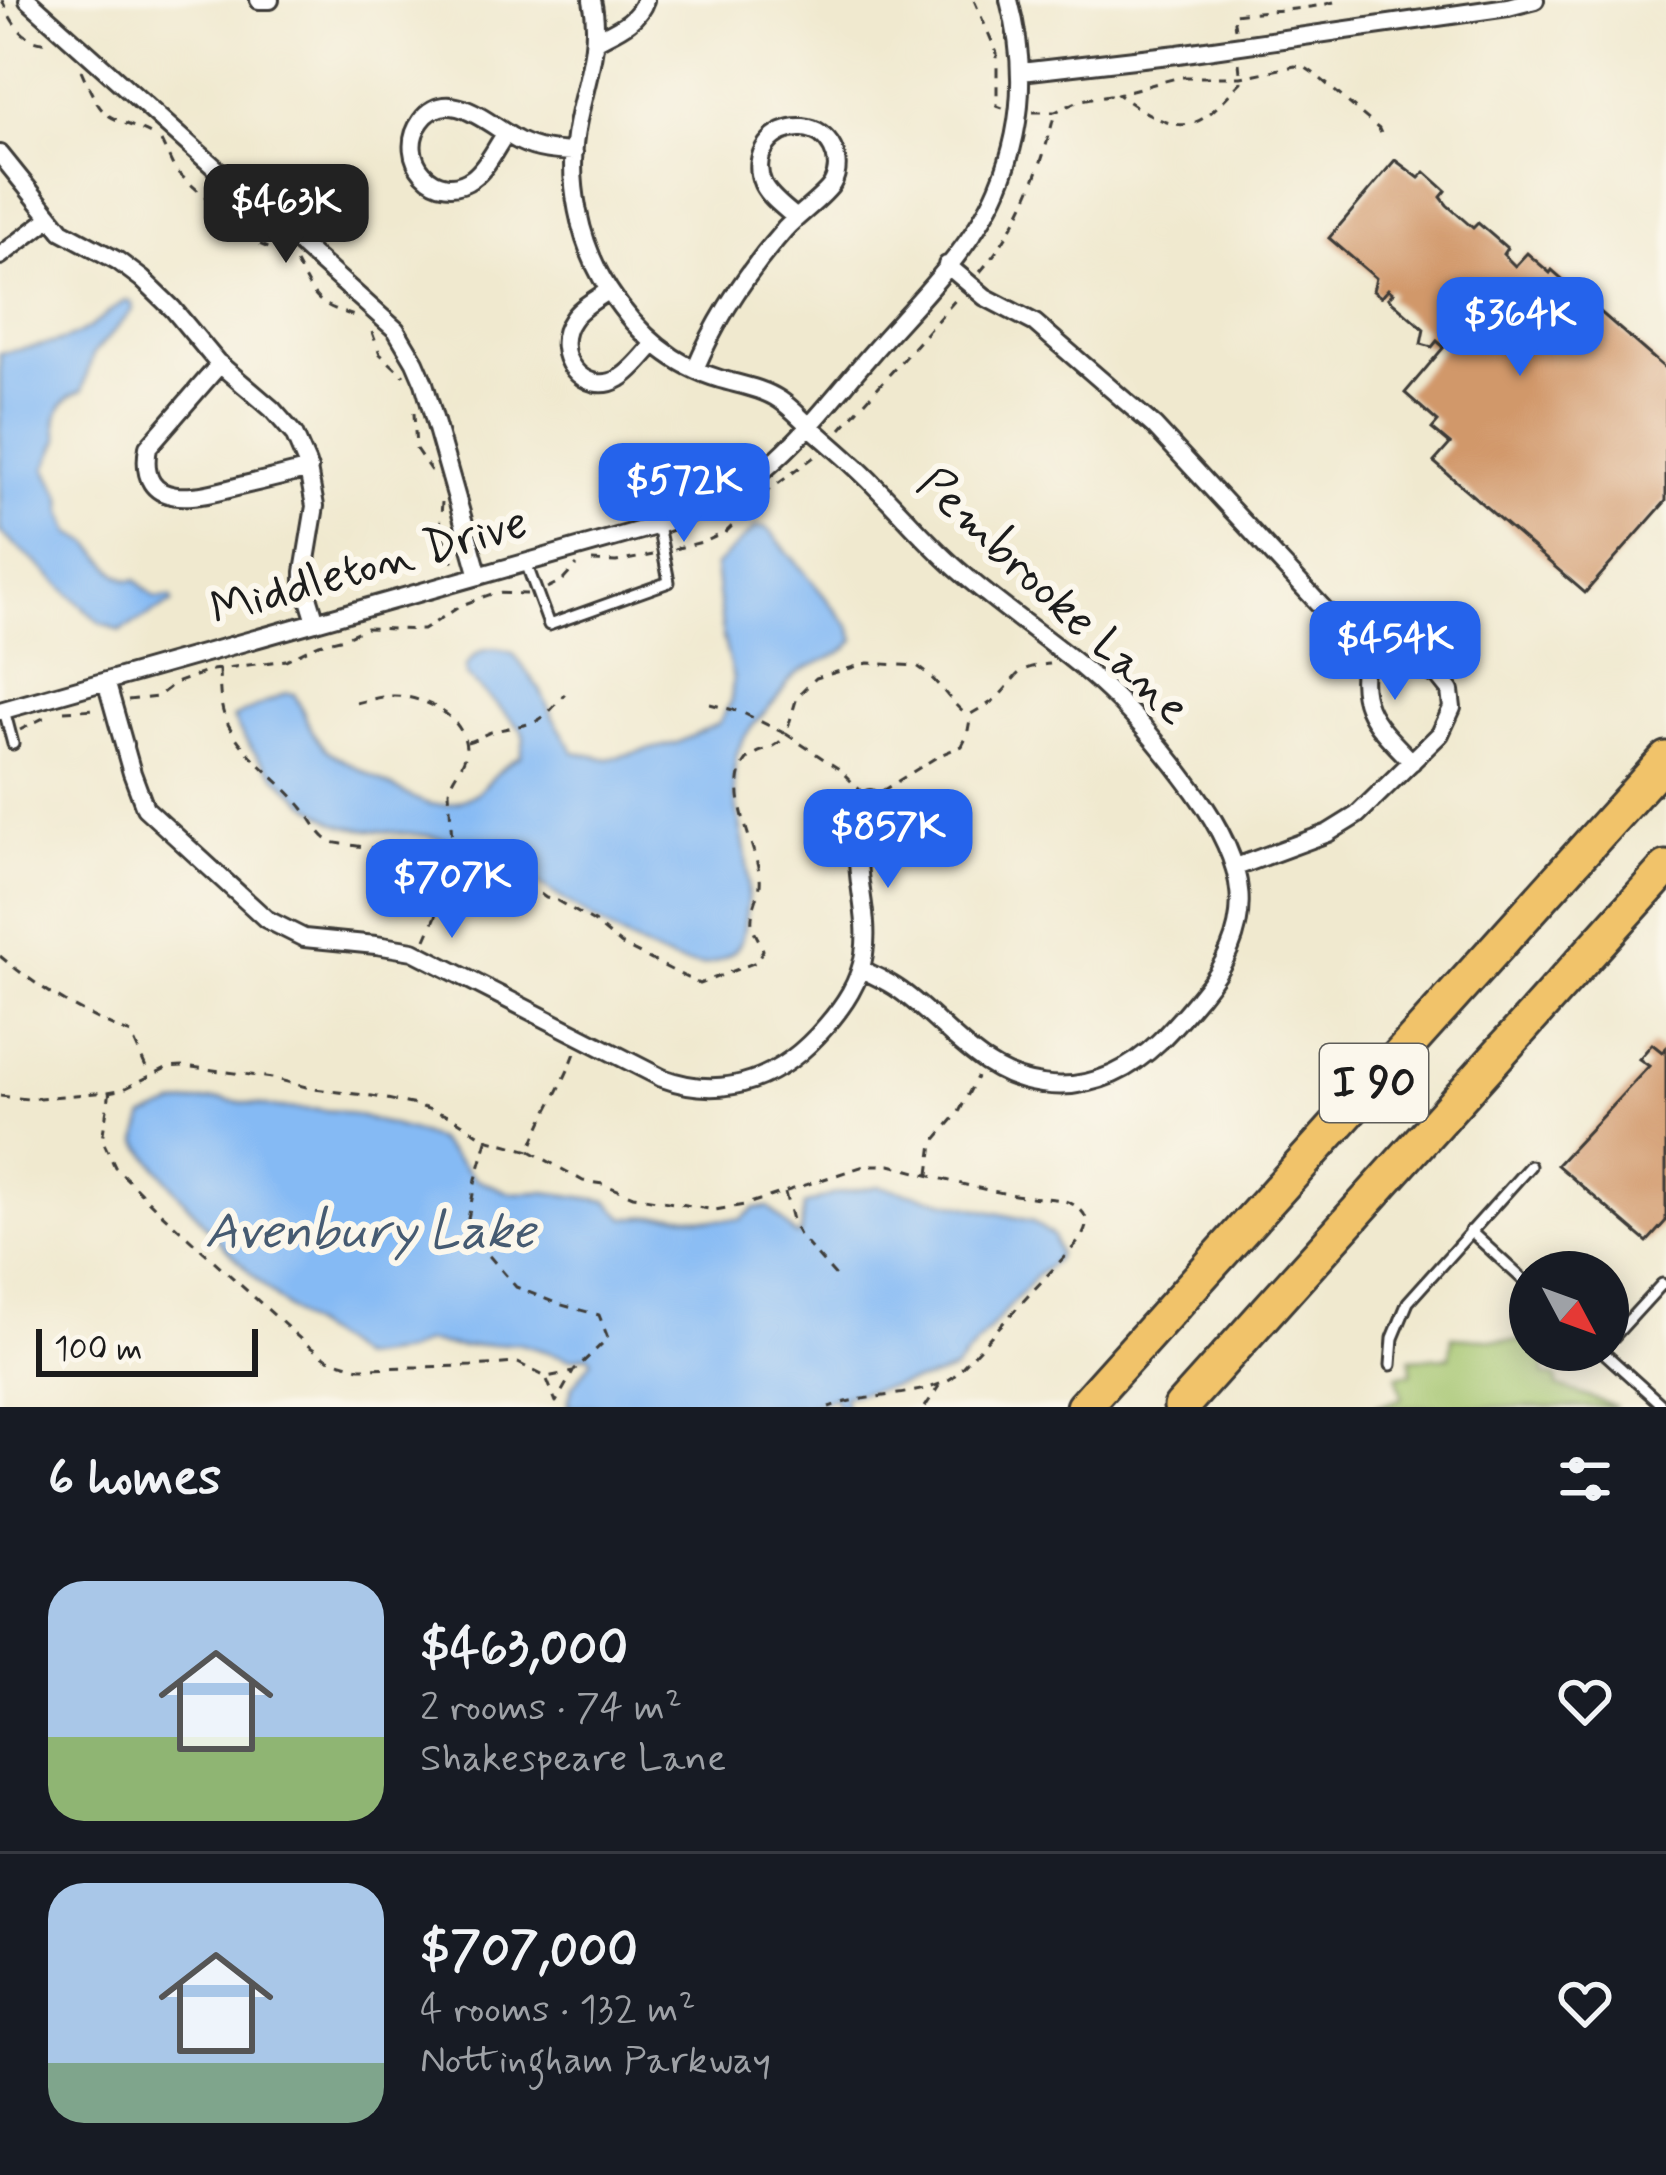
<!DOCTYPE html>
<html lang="en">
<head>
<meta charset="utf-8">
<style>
	:root { --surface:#171b24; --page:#20242c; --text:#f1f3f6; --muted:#9ea1a6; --line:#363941; --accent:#2563eb }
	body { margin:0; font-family:Mynerve,sans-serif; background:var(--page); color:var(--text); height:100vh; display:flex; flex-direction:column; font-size:45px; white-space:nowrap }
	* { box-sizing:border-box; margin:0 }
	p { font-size:39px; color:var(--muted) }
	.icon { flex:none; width:66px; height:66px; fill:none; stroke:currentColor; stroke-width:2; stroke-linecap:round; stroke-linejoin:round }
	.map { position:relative; height:1407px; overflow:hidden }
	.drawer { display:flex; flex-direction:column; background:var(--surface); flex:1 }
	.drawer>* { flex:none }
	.needle { width:78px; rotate:131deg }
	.buttons { position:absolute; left:1509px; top:1251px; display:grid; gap:24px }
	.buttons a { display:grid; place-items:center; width:120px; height:120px; border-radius:50%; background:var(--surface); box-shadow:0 6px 30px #0003; font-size:60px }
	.scale { position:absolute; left:36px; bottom:30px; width:222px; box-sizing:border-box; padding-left:12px; border:6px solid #1c1c1c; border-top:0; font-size:33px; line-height:42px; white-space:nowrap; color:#1c1c1c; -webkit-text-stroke:9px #fbf7ec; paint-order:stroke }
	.price { position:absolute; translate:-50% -102px; padding:0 27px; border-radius:24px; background:var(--accent); color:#fff; font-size:39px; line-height:78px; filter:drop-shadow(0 3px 6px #0008) }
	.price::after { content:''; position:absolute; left:50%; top:72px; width:36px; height:27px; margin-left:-18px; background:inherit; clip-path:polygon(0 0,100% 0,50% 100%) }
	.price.on { background:#222; color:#fff }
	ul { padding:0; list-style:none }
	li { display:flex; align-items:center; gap:36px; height:300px; padding:0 48px }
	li+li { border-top:3px solid var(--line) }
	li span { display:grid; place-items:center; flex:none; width:336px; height:240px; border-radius:36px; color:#555 }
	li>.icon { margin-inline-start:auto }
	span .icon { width:144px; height:144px; fill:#fffc; stroke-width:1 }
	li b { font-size:51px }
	h2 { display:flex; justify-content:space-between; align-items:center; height:144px; padding:0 48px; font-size:51px }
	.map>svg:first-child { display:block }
	.green { fill:#a4c56e; stroke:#607045; stroke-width:3 }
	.water { fill:#85baf4; stroke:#506b88; stroke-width:3 }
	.building { fill:#d1986b }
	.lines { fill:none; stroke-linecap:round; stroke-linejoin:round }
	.lane-casing { stroke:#3c3b37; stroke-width:15 }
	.street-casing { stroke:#3c3b37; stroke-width:22 }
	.highway-casing { stroke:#3c3b37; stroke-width:39 }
	.path { stroke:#3c3b37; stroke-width:3; stroke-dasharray:9 9; stroke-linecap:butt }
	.lane { stroke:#fff; stroke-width:9 }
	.street { stroke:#fff; stroke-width:16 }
	.highway { stroke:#f1c36a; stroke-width:33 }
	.labels { text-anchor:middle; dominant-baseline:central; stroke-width:12; stroke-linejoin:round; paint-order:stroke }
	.shield { fill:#fbf7ec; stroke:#5f5e5a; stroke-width:3 }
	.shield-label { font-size:45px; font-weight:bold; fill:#1c1c1c }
	.street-label { font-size:48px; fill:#1c1c1c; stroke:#fbf7ec }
	.water-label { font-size:51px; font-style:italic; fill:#465b72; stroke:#fbf7ec }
</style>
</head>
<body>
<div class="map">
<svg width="1666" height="1407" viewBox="0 0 1666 1407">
	<rect width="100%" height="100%" fill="#fbf7ec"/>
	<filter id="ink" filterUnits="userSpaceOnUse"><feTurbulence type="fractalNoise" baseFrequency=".00833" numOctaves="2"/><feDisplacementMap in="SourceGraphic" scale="24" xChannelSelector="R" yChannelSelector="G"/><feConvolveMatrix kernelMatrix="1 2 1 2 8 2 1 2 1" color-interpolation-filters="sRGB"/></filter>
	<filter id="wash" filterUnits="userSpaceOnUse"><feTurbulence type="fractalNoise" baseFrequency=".004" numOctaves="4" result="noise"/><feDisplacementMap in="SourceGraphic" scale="48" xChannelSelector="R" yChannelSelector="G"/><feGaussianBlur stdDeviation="2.7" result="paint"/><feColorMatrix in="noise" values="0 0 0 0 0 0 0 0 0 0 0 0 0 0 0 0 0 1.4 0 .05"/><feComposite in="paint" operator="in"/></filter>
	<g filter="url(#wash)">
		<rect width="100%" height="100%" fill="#f0e9cf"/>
		<path class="green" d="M 1452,1337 L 1530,1342 L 1530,1350 L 1545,1350 L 1544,1375 L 1557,1378 L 1557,1386 L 1617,1407 L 1374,1407 L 1402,1398 L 1397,1376 L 1412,1373 L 1410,1359 L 1450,1357 Z"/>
		<path class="water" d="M 127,300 L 132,303 L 133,310 L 93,354 L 82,391 C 61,398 51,417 59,439 L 46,468 L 62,498 L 63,512 L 71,533 L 90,543 L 117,574 L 127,580 L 136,580 L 155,598 L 171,597 L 173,602 L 120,631 L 99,622 L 38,564 L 0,532 L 0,353 C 29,347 62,345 87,329 C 101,320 112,308 127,300 Z
			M 756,527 L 766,528 L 772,533 L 850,627 L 855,640 C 840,658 820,660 801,671 C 789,678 785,688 777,698 C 762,717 742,732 736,757 C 728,793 744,830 747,865 C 749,883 748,901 745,919 C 743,932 743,944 733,952 C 724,959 711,965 700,965 C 651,965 574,904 531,879 C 508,866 465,845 440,838 C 411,830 356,834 333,821 C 297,800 250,756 233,718 L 286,693 L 294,694 C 305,712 310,735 327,750 C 338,758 414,800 426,803 C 439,807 451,805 463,800 C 488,791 497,765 521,756 L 524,739 L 522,730 L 467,676 L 465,668 C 477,647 492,646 513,653 L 540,690 L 552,716 L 574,752 L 608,759 L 621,756 L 677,743 L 719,723 L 731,702 L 733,678 L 723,637 L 715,566 Z
			M 219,1099 L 280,1108 L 339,1111 L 410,1130 L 437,1140 L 476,1179 L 510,1193 L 545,1192 L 607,1201 L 625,1218 L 674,1215 L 711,1220 L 741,1219 L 755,1208 L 769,1207 L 795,1235 L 800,1235 L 804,1205 L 834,1194 L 879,1186 L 1031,1221 L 1053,1236 L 1058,1252 L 1056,1260 L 1036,1276 L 954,1370 L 935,1377 L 844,1396 L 846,1407 L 838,1407 L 835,1397 L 805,1407 L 567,1407 L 572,1388 L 592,1360 L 588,1355 L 571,1359 L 517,1343 L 462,1347 L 425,1342 L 404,1352 L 358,1358 C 339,1341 316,1332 297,1316 C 236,1264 185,1205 138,1142 L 144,1117 L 174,1105 Z"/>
		<g id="blocks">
			<path class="building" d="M 1395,160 L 1419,178 L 1425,172 L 1446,191 L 1441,197 L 1447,205 L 1473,228 L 1478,223 L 1507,248 L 1503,254 L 1515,266 L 1527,253 L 1550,273 L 1552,270 L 1666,369 L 1666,501 L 1585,593 L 1434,462 L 1450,444 L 1432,429 L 1438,422 L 1405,393 L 1444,347 L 1437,341 L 1432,347 L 1421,344 L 1424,329 L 1388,298 L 1393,293 L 1388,289 L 1381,297 L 1373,291 L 1376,278 L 1329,238 Z
				M 1652,1044 L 1662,1052 L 1666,1048 L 1666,1221 L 1647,1242 L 1557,1165 L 1649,1066 L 1639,1059 Z"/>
		</g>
	</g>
	<g filter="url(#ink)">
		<use href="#blocks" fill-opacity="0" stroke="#3c3b37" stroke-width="3"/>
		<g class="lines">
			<g class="lane-casing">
				<path id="lane" d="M 526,563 L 549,625 L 669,582 L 658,525
					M 4,710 L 13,744
					M 1470,1231 L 1530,1286
					M 1608,1343 L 1662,1284
					M 1601,1350 L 1664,1407
					M 1391,1365 L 1393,1338 L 1408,1302 L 1530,1166"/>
			</g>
			<g class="street-casing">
				<path id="street" d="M 28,0 L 396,330 L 415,362 L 424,383 L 479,576
					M 259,0 L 270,0
					M 592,0 C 602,44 585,82 577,125 C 566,179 579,244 609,290 C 636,332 671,365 720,379 C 740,385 762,388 780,400 C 792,408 802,420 814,430 C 834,448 855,465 874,485 C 902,513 927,543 957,569 C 998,605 1043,635 1085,670 C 1127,705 1162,747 1194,791 C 1246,863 1261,923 1200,996 C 1175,1026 1149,1058 1113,1074 C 1090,1084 1067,1088 1042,1084 C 980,1076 948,1025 901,991 C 889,982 875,976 861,969
					M 595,41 C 615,30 637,23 645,0
					M 1021,72 L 1178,54 L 1508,7 L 1535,0
					M 506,133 C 496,147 487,168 473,178 C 437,205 394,158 421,121 C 449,83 491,127 519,141 C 537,150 555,151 574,152
					M 0,154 L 62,231 L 118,261 L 142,279 L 173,309 L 217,362 L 272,409 L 294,434 L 307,464 L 315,506 L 304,572 L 304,583 L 316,622
					M 0,256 L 50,218
					M 947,265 L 985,297 L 1035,323 L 1154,426 L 1333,619 L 1379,650 L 1438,676 L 1450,691 L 1452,708 L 1440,734 L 1357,815 L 1328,833 L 1236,867
					M 609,290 C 597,299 580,307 572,320 C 549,353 584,399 620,378 C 633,370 644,355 654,344
					M 220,364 L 148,447 C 136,517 206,495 244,485 C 266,480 287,475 309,469
					M 695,369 C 717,317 748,271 785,229 C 797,216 826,195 832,184 C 845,161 830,130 803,128 C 773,126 750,155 763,184 C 770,198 785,208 796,218
					M 1368,644 C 1354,706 1371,720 1412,762
					M 106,681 L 132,773 L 145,808 L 266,919 L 304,938 L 376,945 L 413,951 L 662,1078 C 727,1102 783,1077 826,1026 C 844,1005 860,982 864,954 C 870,916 855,881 858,843 C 859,828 864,813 870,799
					M 0,711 L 652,527 C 692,514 732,496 765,469 C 805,436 837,393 871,354 C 915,303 971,251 998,188 C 1024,127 1026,63 1009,0"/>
			</g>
			<g class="highway-casing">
				<path id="highway" d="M 1083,1407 L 1666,759
					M 1181,1407 L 1666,868"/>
			</g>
			<path class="path" d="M 2,0 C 8,14 17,33 32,39 C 38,42 45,42 52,44
				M 974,0 L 997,53 L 997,106 L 1005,109
				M 1235,29 L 1233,14 C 1269,10 1306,11 1341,0
				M 1239,63 L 1241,82 C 1211,112 1196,140 1151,115 C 1139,109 1128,102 1117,94 L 1180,77 L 1241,77 L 1295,66 L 1306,68 L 1315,74 L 1379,129 L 1383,138
				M 81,70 C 105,125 103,112 153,135
				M 1033,112 L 1055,112 L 1081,100 L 1115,94
				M 161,141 L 175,170 L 205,197 L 231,204
				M 242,214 L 257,243 L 289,257
				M 296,263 C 316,301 315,303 357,317
				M 980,272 C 1020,226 1041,171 1055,112
				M 372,332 L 380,354 L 404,376
				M 414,413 L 416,449 L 431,471
				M 841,429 L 958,297
				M 442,502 L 440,529 L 455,568
				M 674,549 L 706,541 L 726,532 L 763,495 L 818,454
				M 592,561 L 616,562 L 653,555
				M 547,588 L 563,580 L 577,565
				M 219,670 C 220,688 219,708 228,724 C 246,759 279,778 303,808 C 310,817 316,830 325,838 C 332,843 335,843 343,844 L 378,849 L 419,849 L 427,851 L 452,874
				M 128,700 L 157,697 L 175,683 L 212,670 L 286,660 L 319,644 L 344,638 L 366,628 L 423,630 L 462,605 L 494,593 L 527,594
				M 356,703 C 368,700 382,696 394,696 C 422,696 464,715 466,748 C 467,765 451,774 449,791 L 454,874
				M 710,704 L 741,712 L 786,734 L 797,697 L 816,678 L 868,663 L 917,666 C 938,679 948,701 968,716
				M 64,711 L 96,709
				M 20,730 L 49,715
				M 467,742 C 478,740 484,733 495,731 C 538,720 533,731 565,694
				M 882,791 L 940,755 L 962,746 L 967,736 L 971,714 C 980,708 991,704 999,696 C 1020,674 1014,668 1050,664
				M 426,939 L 454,875 L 490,872 L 519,879 L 546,898 L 556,900 L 594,922 L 622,945 L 699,984 L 756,962 L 763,950 C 761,942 753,932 752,924 C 750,909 762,893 760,878 C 756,846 728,798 743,766 C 753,746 774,755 786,734 L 839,769 L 860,790
				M 0,956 C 39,989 84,1015 131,1034 L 149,1074
				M 110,1091 L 102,1139 L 115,1167 L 160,1212 L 307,1345 L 328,1359 L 359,1368 L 472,1366 L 518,1363 L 546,1377 L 573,1372 L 556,1402 L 546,1377
				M 0,1096 L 28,1099 L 108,1092 L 124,1089 L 168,1067 L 184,1066 L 272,1078 L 314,1089 L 372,1096 L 416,1105 L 452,1117 L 486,1139 L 530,1151 C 542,1116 564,1085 576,1050
				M 487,1141 L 476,1179 L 466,1229 L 516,1287 L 558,1304 L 599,1315 L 608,1338 L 574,1371
				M 530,1151 L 583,1181 L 603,1184 L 633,1196 L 715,1210 L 744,1205 L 867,1165 L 890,1165 C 937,1177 983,1192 1031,1197 C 1046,1199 1064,1197 1077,1207 C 1091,1217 1087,1228 1080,1240 L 953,1377 C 923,1398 866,1393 829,1407
				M 929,1174 L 933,1143 L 959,1112 L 977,1077
				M 785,1193 L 793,1224 L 799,1235 L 839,1280
				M 925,1407 L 939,1386"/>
			<use href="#lane" class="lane"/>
			<use href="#street" class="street"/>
			<use href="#highway" class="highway"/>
		</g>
	</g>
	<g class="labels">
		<rect class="shield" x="1320" y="1044" width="108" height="78" rx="9"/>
		<g class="shield-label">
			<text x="1374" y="1083">I 90</text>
		</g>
		<g class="street-label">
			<text transform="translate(369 567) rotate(-16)">Middleton Drive</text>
			<text transform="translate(1053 597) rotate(43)">Pembrooke Lane</text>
		</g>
		<g class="water-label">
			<text x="370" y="1233">Avenbury Lake</text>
		</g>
	</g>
</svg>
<div class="buttons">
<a><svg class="needle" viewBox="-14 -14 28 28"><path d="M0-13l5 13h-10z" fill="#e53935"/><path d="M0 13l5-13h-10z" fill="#9ea1a6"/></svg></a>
</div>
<div class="scale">100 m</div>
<b class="price on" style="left:286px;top:266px">$463K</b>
<b class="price" style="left:1520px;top:379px">$364K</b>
<b class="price" style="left:684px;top:545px">$572K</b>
<b class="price" style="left:1395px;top:703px">$454K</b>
<b class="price" style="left:888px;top:891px">$857K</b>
<b class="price" style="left:452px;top:941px">$707K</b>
</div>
<section class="drawer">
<h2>6 homes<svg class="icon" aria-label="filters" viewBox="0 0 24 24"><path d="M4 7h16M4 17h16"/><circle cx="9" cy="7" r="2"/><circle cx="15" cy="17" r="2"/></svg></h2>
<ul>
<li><span style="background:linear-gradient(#a9c7e8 65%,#8fb573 0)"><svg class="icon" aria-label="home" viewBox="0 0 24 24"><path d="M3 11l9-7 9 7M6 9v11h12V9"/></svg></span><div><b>$463,000</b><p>2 rooms · 74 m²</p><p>Shakespeare Lane</p></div><svg class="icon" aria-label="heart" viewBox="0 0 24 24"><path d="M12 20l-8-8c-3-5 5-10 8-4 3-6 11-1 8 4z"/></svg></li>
<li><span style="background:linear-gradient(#a9c7e8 75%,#7fa58c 0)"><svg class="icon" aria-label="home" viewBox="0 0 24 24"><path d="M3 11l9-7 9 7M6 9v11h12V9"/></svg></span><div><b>$707,000</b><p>4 rooms · 132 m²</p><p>Nottingham Parkway</p></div><svg class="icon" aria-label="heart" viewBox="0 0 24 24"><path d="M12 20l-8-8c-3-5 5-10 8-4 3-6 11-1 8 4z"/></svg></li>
</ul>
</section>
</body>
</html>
